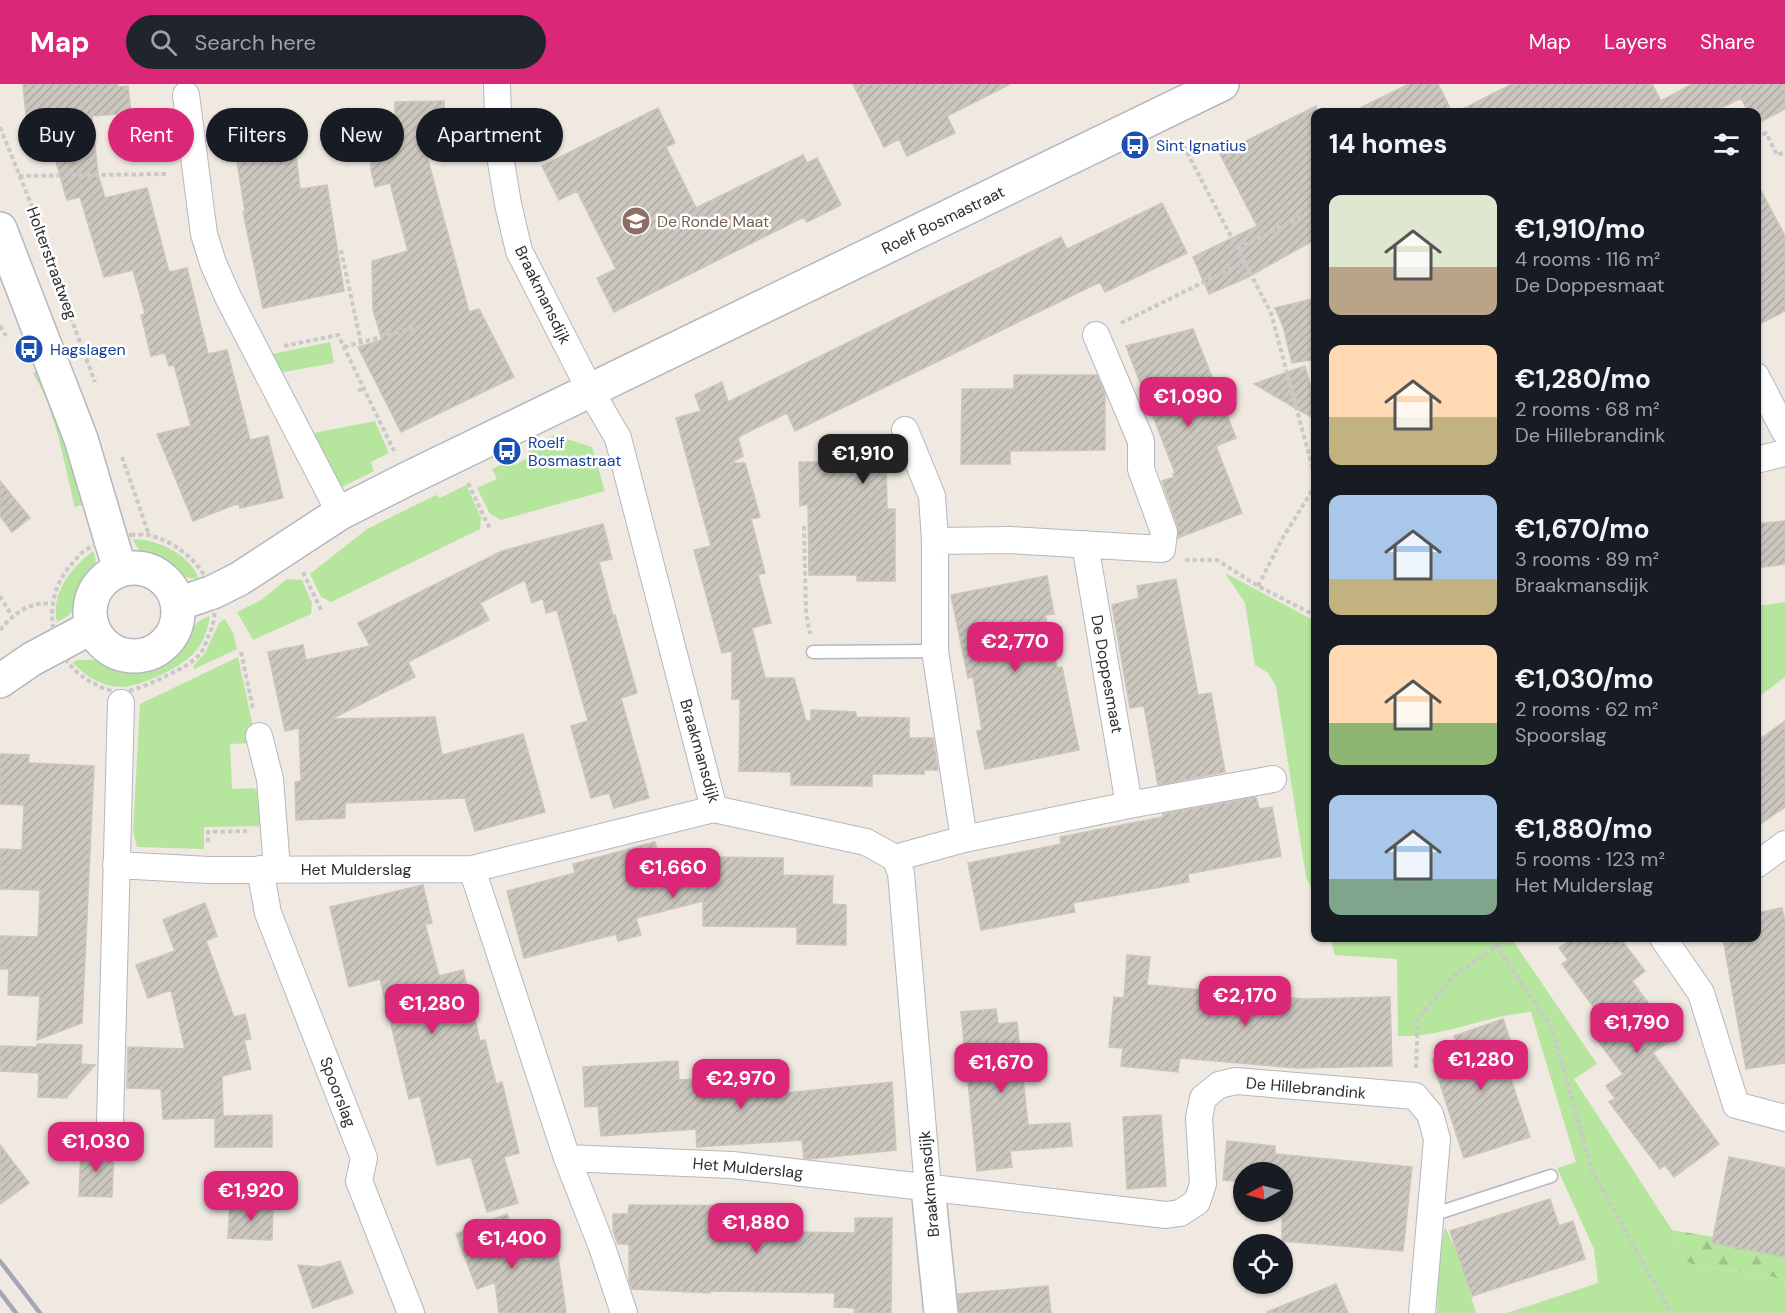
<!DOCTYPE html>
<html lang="en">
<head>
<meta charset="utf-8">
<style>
	:root { --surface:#171b24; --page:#20242c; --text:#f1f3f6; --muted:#9ea1a6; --accent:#db2777 }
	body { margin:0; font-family:"DM Sans",sans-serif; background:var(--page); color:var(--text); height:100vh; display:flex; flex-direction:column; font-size:22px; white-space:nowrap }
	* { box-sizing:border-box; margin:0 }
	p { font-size:20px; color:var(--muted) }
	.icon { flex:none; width:33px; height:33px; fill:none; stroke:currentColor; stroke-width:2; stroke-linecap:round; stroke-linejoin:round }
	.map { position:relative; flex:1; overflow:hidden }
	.panel { position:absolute; left:1311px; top:24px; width:450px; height:834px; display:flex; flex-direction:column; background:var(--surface); border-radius:12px; box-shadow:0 2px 4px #0004 }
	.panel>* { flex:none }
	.banner { position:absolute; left:18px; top:24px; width:570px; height:54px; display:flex; gap:12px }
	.needle { width:39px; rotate:263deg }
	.tools { position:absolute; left:1233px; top:1078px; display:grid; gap:12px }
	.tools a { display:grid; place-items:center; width:60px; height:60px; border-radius:50%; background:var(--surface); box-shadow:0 2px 4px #0004; font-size:30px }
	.price { position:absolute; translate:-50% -51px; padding:0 14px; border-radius:12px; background:var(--accent); color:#fff; font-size:20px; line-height:39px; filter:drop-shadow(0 2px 3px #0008) }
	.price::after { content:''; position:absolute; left:50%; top:36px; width:18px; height:14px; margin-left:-9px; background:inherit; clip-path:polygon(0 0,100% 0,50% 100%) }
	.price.active { background:#222; color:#fff }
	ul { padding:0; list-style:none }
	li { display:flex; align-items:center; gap:18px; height:150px; padding:0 18px }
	li span { display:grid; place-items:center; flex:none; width:168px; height:120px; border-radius:12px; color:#555 }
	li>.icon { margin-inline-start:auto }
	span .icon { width:72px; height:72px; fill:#fffc; stroke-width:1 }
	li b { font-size:26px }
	h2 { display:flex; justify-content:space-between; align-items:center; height:72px; padding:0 18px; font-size:26px }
	.tag { padding:0 21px; border-radius:27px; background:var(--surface); box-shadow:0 2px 4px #0004; font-size:21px; line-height:54px }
	.tag.active { background:var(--accent); color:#fff }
	header { display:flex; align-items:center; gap:36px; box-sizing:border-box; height:84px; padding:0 30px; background:var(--accent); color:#fff }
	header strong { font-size:28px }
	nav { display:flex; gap:33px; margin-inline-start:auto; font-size:21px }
	.search { width:420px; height:54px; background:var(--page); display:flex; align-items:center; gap:15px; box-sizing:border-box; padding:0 21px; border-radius:33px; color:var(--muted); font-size:22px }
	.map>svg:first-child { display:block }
	.grass { fill:#b6e59e }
	.forest { fill:url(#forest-firs) }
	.building { fill:url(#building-hatch); stroke:#cbc5ba; stroke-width:1.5 }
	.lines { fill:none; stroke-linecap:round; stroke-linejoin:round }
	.lane-casing { stroke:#b4b7c1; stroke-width:15 }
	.street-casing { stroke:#b4b7c1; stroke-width:28 }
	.secondary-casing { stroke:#b4b7c1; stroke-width:36 }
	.path { stroke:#c9c9c9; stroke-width:4; stroke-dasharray:4.5 3; stroke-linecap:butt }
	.lane { stroke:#fff; stroke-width:12 }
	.street { stroke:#fff; stroke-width:26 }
	.secondary { stroke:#fff; stroke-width:33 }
	.rail { stroke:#a3a6b8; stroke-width:4.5 }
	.labels { text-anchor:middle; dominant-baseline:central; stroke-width:5; stroke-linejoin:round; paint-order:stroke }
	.transit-label { font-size:16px; fill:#164399; stroke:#fff; text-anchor:start }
	.street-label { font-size:16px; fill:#2e2e2e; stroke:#fff }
	.education-label { font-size:16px; fill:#785e54; stroke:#fff; text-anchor:start }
</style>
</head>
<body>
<header>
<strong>Map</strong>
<div class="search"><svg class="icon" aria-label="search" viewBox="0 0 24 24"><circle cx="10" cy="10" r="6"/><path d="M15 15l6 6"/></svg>Search here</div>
<nav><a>Map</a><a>Layers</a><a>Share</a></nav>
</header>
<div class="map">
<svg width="1785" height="1229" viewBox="0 0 1785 1229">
	<defs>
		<pattern id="forest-firs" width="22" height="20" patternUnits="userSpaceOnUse" patternTransform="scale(1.5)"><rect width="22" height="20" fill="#b6e59e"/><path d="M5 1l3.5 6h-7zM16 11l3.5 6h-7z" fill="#9dc588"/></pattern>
		<pattern id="building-hatch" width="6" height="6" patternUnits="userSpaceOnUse" patternTransform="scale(1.5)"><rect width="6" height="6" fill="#cbc7bf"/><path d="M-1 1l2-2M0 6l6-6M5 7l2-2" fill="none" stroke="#afaba4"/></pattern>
	</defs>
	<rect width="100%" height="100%" fill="#efe9e1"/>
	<path class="grass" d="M 330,258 L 334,279 L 278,289 L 268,271 Z
		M 41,285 L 70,349 L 83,421 L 77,422 L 75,424 C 64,379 57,330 33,289 Z
		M 375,337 L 389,369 L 371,378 L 374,387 L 336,406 L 309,350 Z
		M 554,351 L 592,363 L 605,407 L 501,436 L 490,430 L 477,404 L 497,395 L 492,385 L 512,375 L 515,381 L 531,372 L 528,365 Z
		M 466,401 L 481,433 L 480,445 L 331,518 L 321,513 L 310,490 L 367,445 L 436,411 L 440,414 Z
		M 133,455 C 157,455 189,470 198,493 L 197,495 C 175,492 160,486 144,471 C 139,466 135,461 133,455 Z
		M 93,467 C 101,482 89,494 83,507 C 77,521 73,532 57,538 C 50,509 72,483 93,467 Z
		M 1225,489 L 1315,537 L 1315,812 L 1306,793 L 1276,602 L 1268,589 L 1255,581 L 1245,519 Z
		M 287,495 L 302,496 L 312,519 L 311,530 L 253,556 L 237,528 L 261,516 Z
		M 1785,518 L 1785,593 L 1757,614 L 1757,522 Z
		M 210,532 C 208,546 203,560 193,570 C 181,583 140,603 122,603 C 102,603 87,593 73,579 L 76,576 C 84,576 91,575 99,577 C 116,583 129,591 148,585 C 181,576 186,537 210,532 Z
		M 225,535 L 233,549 L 237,565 L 194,585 L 193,582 L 205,569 L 219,539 Z
		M 238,573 L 254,647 L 253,659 L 230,660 L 232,705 L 254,704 L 265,716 L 266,742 L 204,743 L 204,765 L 137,763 L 133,747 L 140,620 Z
		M 1330,854 L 1511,854 L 1597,980 L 1574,995 L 1672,1146 L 1683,1176 L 1694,1181 L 1774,1193 L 1785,1199 L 1785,1229 L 1507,1229 L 1598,1199 L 1594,1165 L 1557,1084 L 1576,1078 L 1531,928 C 1486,931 1444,954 1398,952 L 1397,875 L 1335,871 Z
		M 1445,1143 L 1459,1172 L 1476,1229 L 1437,1229 L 1439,1169 Z"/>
	<path class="forest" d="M 1672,1146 L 1785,1165 L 1785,1199 L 1774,1193 L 1694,1181 L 1683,1176 Z"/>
	<path class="building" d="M 23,0 L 118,0 L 118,3 L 128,2 L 131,29 L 92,32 L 98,91 L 105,114 L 147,104 L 169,188 L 187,184 L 208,270 L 227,266 L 250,356 L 268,352 L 283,414 L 240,424 L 239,419 L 193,437 L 157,350 L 191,342 L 174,281 L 169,282 L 165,269 L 151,272 L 141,231 L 145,230 L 133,186 L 104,193 L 80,113 L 67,116 L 55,74 L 45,75 L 43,51 L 28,52 Z
		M 853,0 L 1010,0 L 947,32 L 955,49 L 907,72 L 899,55 L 884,63 Z
		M 1409,0 L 1438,0 L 1452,28 L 1352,28 Z
		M 1512,0 L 1652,0 L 1661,17 L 1692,0 L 1785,0 L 1785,25 L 1762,37 L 1756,24 L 1748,28 L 1741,14 L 1713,28 L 1457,28 Z
		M 444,17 L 445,68 L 426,69 L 469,228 L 479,225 L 514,293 L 401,348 L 358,263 L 382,256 L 373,226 L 372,177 L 408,167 L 390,99 L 375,103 L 371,86 L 371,69 L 395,68 L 395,18 Z
		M 1316,22 L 1316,155 L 1246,194 L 1209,210 L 1193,173 L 1257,142 L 1220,70 Z
		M 658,24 L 675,59 L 666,63 L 696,124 L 803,71 L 807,79 L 817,74 L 841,121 L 807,138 L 804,133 L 614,228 L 597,194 L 616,185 L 577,107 L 559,116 L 542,82 Z
		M 292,38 L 300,105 L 327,101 L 344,207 L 263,224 L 243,128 L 245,128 L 232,46 Z
		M 1756,97 L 1785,152 L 1785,227 L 1756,242 Z
		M 1162,119 L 1187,169 L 1105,208 L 1100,198 L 795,347 L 787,329 L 738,353 L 743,372 L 730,379 L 745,379 L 760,433 L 751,435 L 765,489 L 758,491 L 771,539 L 752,544 L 765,594 L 794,594 L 806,637 L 811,637 L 811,626 L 856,628 L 856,633 L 909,634 L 909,654 L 933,654 L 938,686 L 924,686 L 924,690 L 872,690 L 872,702 L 791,701 L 791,688 L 739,687 L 740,615 L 732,615 L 732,567 L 722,569 L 694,466 L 711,462 L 676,334 L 701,327 L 695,311 L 722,298 L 728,318 L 1061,153 L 1067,165 Z
		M 1316,214 L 1316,275 L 1292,279 L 1283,242 L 1275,224 Z
		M 1193,245 L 1236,354 L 1216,362 L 1242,429 L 1178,454 L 1178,443 L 1162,397 L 1174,393 L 1173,390 L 1175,389 L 1126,262 Z
		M 1305,282 L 1316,323 L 1316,336 L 1254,300 Z
		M 1014,291 L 1097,291 L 1105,310 L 1105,366 L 1010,367 L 1010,380 L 961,380 L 962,305 L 1014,305 Z
		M 799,378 L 886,378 L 887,425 L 895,425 L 895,497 L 857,497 L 857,491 L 809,491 L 808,420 L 800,422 Z
		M 0,397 L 30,434 L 12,448 L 0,432 Z
		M 1785,437 L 1785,480 L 1756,484 L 1756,440 Z
		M 603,440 L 612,475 L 599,478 L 613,532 L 615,531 L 637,609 L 621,614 L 649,714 L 614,724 L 609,709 L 591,714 L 571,642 L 588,637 L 557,526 L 546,529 L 543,514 L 532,519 L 525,496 L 480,519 L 489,536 L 408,578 L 415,593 L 331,635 L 435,633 L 442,671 L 523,650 L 545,728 L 475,747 L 465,714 L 345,719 L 345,734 L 296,736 L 295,698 L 301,697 L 299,644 L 285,647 L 268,568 L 303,561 L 306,576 L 370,562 L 358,539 L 502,467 Z
		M 1047,492 L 1054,530 L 1045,531 L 1057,584 L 1062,583 L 1079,666 L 985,685 L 977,647 L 982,646 L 973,593 L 968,594 L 951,511 Z
		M 1176,495 L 1198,611 L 1211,609 L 1225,688 L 1158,701 L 1144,622 L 1130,624 L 1112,521 L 1139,514 L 1137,502 Z
		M 1785,637 L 1785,723 L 1756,743 L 1756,658 Z
		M 0,670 L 29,671 L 28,679 L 94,682 L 82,939 L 37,956 L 40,912 L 8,911 L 9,885 L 0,885 L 0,852 L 38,853 L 40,806 L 0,805 L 0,765 L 22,766 L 24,721 L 0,720 Z
		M 1256,713 L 1259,725 L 1272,723 L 1281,772 L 1188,790 L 1189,798 L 1073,819 L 1075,828 L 981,846 L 968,779 L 1061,760 L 1060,753 L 1163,733 L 1163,730 Z
		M 655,758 L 662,786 L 704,776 L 704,773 L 783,774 L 783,791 L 833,792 L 832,820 L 846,821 L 846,861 L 797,860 L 797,843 L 703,842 L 703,817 L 636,834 L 641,851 L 618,857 L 616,850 L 524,874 L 507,807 L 575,789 L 573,780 Z
		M 423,801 L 432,839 L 425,840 L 439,892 L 463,886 L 480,957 L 485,956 L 496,1000 L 502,998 L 519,1069 L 504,1073 L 518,1119 L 487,1128 L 471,1073 L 437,1081 L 420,1012 L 409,1015 L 380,895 L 349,903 L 330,823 Z
		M 205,819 L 217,852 L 206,857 L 234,933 L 245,930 L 251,955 L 244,956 L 251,985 L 222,992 L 223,1032 L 272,1031 L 272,1063 L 215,1063 L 215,1034 L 163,1035 L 161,1005 L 127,1004 L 128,963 L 185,965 L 171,906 L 148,914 L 136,881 L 175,867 L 163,836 Z
		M 1782,824 L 1785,838 L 1785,979 L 1746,985 L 1723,854 L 1756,854 L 1756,829 Z
		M 1574,854 L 1620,854 L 1645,887 L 1632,897 L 1674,954 L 1653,969 L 1719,1060 L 1674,1093 L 1665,1081 L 1660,1085 L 1609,1018 L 1615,1014 L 1606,1002 L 1623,990 L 1598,957 L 1604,953 L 1595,941 L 1603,936 L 1562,880 L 1568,876 L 1559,864 Z
		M 1127,871 L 1150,873 L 1147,901 L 1225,908 L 1225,901 L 1254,911 L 1304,915 L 1390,913 L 1392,982 L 1297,984 L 1180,974 L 1178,988 L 1121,982 L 1123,964 L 1109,963 L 1114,913 L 1124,914 Z
		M 996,925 L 998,940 L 1017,938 L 1028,1041 L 1070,1039 L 1072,1062 L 1010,1067 L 1012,1083 L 977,1087 L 961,928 Z
		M 1503,935 L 1511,958 L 1500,962 L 1530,1053 L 1464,1074 L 1432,975 L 1459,966 L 1454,952 Z
		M 37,960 L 82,961 L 81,980 L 95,981 L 66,1014 L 38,1013 L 39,989 L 0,987 L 0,962 L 37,963 Z
		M 678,977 L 679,996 L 775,990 L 776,1010 L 892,998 L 896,1066 L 810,1075 L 804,1074 L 802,1056 L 697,1063 L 696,1045 L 601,1052 L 598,1022 L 585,1023 L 583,983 Z
		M 1161,1031 L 1166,1102 L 1127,1105 L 1123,1033 Z
		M 1227,1057 L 1275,1062 L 1275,1070 L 1412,1083 L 1403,1167 L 1282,1157 L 1282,1089 L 1244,1089 L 1244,1098 L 1223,1096 Z
		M 0,1061 L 29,1099 L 0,1120 Z
		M 81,1065 L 114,1066 L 112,1113 L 79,1112 Z
		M 1729,1073 L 1785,1084 L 1785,1173 L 1712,1159 Z
		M 1550,1115 L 1559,1142 L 1573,1137 L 1585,1175 L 1472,1212 L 1450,1147 Z
		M 230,1119 L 273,1121 L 272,1156 L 228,1154 Z
		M 629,1121 L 795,1122 L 795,1148 L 855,1149 L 855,1134 L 892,1134 L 891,1229 L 854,1229 L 855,1224 L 834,1223 L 835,1209 L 710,1207 L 710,1209 L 632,1205 L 629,1196 L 629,1160 L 618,1160 L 613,1146 L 613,1130 L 628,1130 Z
		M 507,1130 L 525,1176 L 558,1171 L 566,1229 L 499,1229 L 495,1198 L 477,1205 L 456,1150 Z
		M 340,1177 L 353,1209 L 313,1224 L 298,1181 L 321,1183 Z
		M 1336,1200 L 1348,1229 L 1268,1229 L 1267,1228 Z
		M 1048,1202 L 1051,1229 L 959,1229 L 958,1210 Z"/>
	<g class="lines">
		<g class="lane-casing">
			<path id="lane" d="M 813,568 L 935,567
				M 1432,1131 L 1551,1092"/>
		</g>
		<g class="street-casing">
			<path id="street" d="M 497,0 L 499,66 L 508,120 L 519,167 L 590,306 L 618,354 L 714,725 L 866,758 L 895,774 L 901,789 L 928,1104
				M 186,11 L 204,150 L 213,179 L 228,213 L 340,429
				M 1756,292 L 1785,348
				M 905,346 L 932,412 L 935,457 L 935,567 L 964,755
				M 1756,376 L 1785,369
				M 935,457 L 1010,456 L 1162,465 L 1164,448 L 1141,385 L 1141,357 L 1096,251
				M 259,652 L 270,695 L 277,785
				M 1129,721 L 1273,695
				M 895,774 L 964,755 L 1129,721 L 1085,460
				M 116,781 L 209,786 L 472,785 L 714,725
				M 1756,781 L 1785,760
				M 260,785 L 268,829 L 364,1074 L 359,1097 L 411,1229
				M 472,785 L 567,1074 L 602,1163 L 624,1229
				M 1663,854 L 1701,909 L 1736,1021 L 1785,1034
				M 110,1038 L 121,619
				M 567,1074 L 732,1081 L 1166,1131 L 1180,1129 L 1197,1118 L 1203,1100 L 1199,1034 L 1203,1014 L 1219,1001 L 1236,997 L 1415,1012 L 1430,1030 L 1437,1055 L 1422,1229"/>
		</g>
		<g class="secondary-casing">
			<path id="secondary" d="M 0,145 L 81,355 L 120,486
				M90 528a44 44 0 1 1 88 0a44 44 0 1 1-88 0Z
				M 178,520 L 213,508 L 239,495 L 340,429 L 407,395 L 1222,0
				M 0,597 L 32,575 L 92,543
				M 928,1104 L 941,1229"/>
		</g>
		<path class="path" d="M 0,43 L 31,120 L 35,138 L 95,298
			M 1756,54 L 1766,49 L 1777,71 L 1785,68
			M 1180,55 L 1271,229 L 1316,397
			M 19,92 L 168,90
			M 1237,165 L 1316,125
			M 341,166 L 361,259
			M 1121,239 L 1244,178
			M 0,242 L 6,252
			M 284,262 L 338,251 L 394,367
			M 344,263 L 422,242
			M 358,307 L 364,304
			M 122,373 L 149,451
			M 468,399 L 490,445
			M 804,442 L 806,529 L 810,550
			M 131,451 C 136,451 144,450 149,451 C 192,462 229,507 209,551 C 206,557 204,566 199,571 C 189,582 174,588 160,595 C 148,600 135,607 121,608 C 111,608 100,603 91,598 C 49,575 39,517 71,481 C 75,476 79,471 84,467 C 98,458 115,454 131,451 Z
			M 1185,476 L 1217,476 L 1258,502 L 1316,532
			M 303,488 L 322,528
			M 1258,502 L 1282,455 L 1316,400
			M 0,512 L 12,532
			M 0,546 C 14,529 30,517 52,520
			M 241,568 L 253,625
			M 208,758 L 208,748 L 247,747
			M 1491,854 L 1553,946 L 1591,1084 L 1671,1229
			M 1416,984 L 1418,934 L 1457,889 L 1509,854"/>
		<use href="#lane" class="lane"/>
		<use href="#street" class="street"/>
		<use href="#secondary" class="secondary"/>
		<path class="rail" d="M 0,1177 L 40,1229
			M 0,1208 L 16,1229"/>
	</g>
	<defs>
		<g id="bus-disc" transform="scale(1.5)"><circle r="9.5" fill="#1a4fb4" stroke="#fff"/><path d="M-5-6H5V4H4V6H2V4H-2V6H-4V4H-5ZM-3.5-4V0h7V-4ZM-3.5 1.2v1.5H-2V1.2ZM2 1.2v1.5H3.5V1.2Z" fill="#fff"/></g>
		<g id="school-disc" transform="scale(1.5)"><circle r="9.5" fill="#8d6e63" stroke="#fff"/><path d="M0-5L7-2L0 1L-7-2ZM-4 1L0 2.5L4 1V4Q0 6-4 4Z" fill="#fff"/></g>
	</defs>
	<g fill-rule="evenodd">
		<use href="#bus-disc" x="1135" y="61"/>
		<use href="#school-disc" x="636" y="137"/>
		<use href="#bus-disc" x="29" y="265"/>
		<use href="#bus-disc" x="507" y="367"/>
	</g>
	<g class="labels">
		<g class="transit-label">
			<text x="1156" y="61">Sint Ignatius</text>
			<text x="50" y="265">Hagslagen</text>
			<text x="528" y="358">Roelf<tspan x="528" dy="18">Bosmastraat</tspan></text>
		</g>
		<g class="street-label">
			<text transform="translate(943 136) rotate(-26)">Roelf Bosmastraat</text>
			<text transform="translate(52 179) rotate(70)">Holterstraatweg</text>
			<text transform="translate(543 211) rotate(64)">Braakmansdijk</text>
			<text transform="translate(1107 590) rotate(80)">De Doppesmaat</text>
			<text transform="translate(700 667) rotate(74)">Braakmansdijk</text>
			<text x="356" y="785">Het Mulderslag</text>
			<text transform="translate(1306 1004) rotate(5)">De Hillebrandink</text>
			<text transform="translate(338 1008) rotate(69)">Spoorslag</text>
			<text transform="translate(748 1084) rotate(5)">Het Mulderslag</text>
			<text transform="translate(929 1100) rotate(-95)">Braakmansdijk</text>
		</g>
		<g class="education-label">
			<text x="657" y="137">De Ronde Maat</text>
		</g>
	</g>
</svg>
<div class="tools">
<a><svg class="needle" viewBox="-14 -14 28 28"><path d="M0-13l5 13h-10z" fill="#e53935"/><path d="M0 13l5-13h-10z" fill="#9ea1a6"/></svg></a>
<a><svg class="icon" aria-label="locate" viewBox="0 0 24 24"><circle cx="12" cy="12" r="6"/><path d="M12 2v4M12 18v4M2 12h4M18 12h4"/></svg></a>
</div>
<b class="price" style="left:1188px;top:344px">€1,090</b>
<b class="price active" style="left:863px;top:401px">€1,910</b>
<b class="price" style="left:1015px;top:589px">€2,770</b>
<b class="price" style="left:673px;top:815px">€1,660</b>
<b class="price" style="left:1245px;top:943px">€2,170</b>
<b class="price" style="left:432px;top:951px">€1,280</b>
<b class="price" style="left:1637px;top:970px">€1,790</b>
<b class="price" style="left:1481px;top:1007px">€1,280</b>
<b class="price" style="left:1001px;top:1010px">€1,670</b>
<b class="price" style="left:741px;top:1026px">€2,970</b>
<b class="price" style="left:96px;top:1089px">€1,030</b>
<b class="price" style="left:251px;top:1138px">€1,920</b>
<b class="price" style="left:756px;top:1170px">€1,880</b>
<b class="price" style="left:512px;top:1186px">€1,400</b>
<div class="banner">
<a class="tag">Buy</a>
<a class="tag active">Rent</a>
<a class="tag">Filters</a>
<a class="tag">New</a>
<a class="tag">Apartment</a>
</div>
<section class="panel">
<h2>14 homes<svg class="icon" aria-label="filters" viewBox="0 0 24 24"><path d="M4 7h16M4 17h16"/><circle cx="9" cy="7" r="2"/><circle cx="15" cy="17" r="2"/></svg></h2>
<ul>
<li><span style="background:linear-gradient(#dfe7d0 60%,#b9a48a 0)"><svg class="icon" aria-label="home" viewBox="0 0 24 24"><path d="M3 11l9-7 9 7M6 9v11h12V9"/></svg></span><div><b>€1,910/mo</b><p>4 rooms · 116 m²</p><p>De Doppesmaat</p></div></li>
<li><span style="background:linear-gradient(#ffd9b3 60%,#c2b280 0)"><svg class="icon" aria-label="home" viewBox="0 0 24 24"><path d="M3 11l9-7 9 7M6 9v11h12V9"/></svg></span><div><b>€1,280/mo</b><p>2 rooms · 68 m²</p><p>De Hillebrandink</p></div></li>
<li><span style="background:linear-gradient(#a9c7e8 70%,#c2b280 0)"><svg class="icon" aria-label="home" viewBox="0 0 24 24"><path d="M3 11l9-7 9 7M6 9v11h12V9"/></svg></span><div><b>€1,670/mo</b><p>3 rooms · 89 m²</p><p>Braakmansdijk</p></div></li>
<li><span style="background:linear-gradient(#ffd9b3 65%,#8fb573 0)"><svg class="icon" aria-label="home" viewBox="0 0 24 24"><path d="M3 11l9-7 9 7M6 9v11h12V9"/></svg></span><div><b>€1,030/mo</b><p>2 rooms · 62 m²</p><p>Spoorslag</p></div></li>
<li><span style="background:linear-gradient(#a9c7e8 70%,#7fa58c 0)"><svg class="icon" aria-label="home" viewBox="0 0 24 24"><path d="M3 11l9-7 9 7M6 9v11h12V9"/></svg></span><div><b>€1,880/mo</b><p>5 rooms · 123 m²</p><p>Het Mulderslag</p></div></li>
</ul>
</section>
</div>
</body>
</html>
